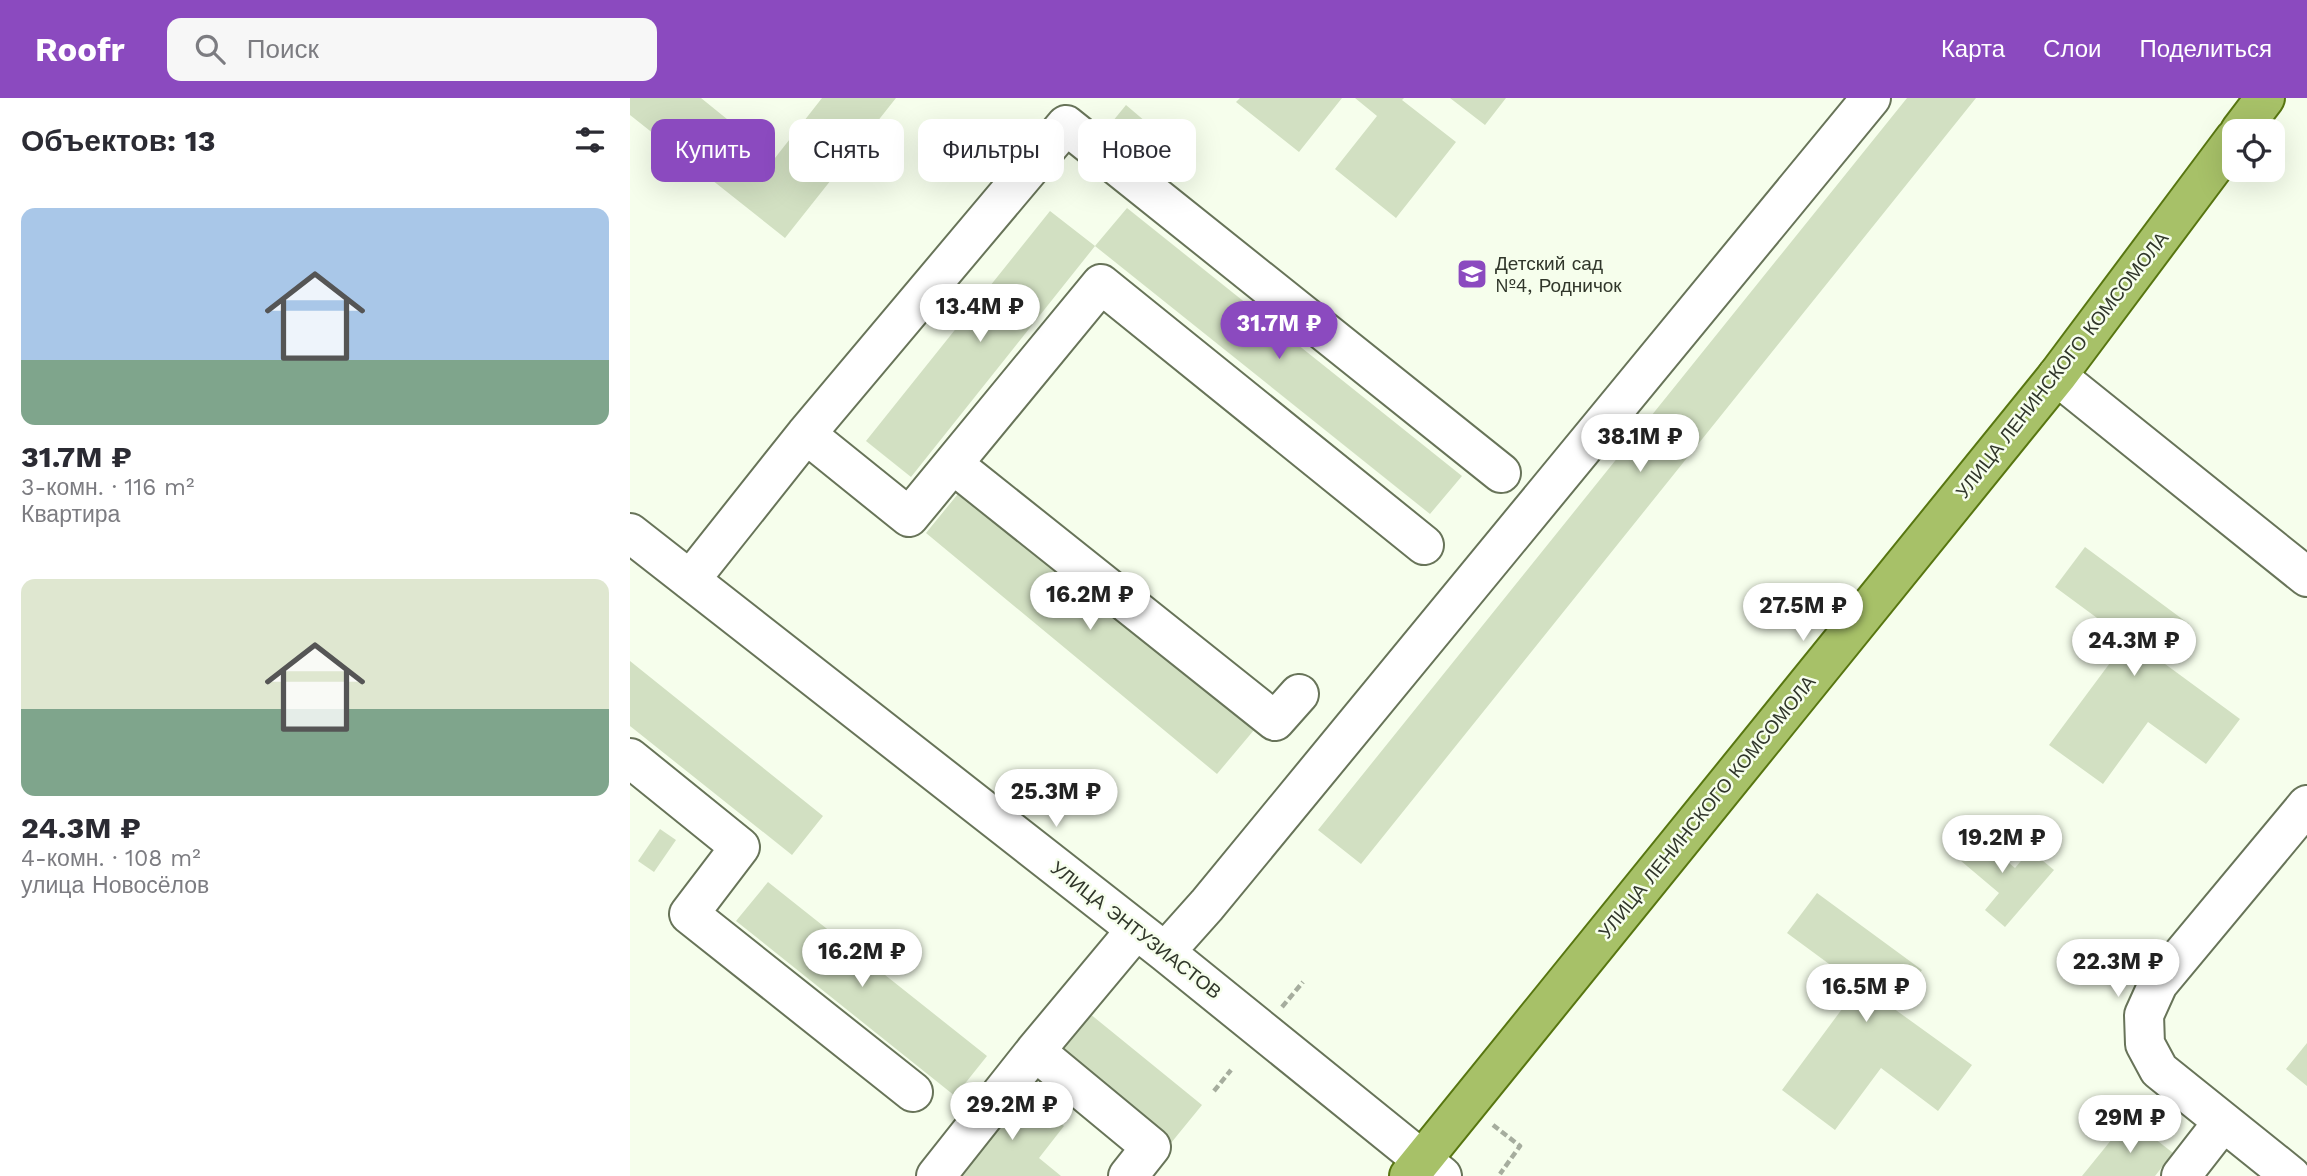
<!DOCTYPE html>
<html lang="ru">
<head>
<meta charset="utf-8">
<style>
	:root { --surface:#fff; --page:#f7f7f7; --text:#2b2b33; --muted:#7c7c81; --accent:#8b4abf }
	body { margin:0; font-family:"Work Sans",sans-serif; background:var(--page); color:var(--text); height:100vh; display:flex; flex-direction:column; font-size:26px; white-space:nowrap }
	* { box-sizing:border-box; margin:0 }
	p { font-size:23px; color:var(--muted) }
	.icon { flex:none; width:38px; height:38px; fill:none; stroke:currentColor; stroke-width:2; stroke-linecap:round; stroke-linejoin:round }
	.map { position:relative; flex:1; overflow:hidden }
	.panel { display:flex; flex-direction:column; background:var(--surface); width:630px }
	.panel>* { flex:none }
	.hud { position:absolute; left:21px; top:21px; width:665px; height:63px; display:flex; gap:14px }
	.controls { position:absolute; left:1592px; top:21px; display:grid; gap:14px }
	.controls a { display:grid; place-items:center; width:63px; height:63px; border-radius:14px; background:var(--surface); box-shadow:0 7px 28px #0002; font-size:35px }
	.price { position:absolute; translate:-50% -60px; padding:0 16px; border-radius:24px; background:#fff; color:#222; font-size:23px; line-height:46px; filter:drop-shadow(0 2px 4px #0008) }
	.price::after { content:''; position:absolute; left:50%; top:42px; width:21px; height:16px; margin-left:-10px; background:inherit; clip-path:polygon(0 0,100% 0,50% 100%) }
	.price.on { background:var(--accent); color:#fff }
	ul { padding:0; list-style:none }
	li { display:grid; align-content:center; gap:14px; height:371px; padding:0 21px }
	li span { display:grid; place-items:center; height:217px; border-radius:14px; color:#555 }
	li>.icon { margin-inline-start:auto }
	span .icon { width:126px; height:126px; fill:#fffc; stroke-width:1 }
	li b { font-size:30px }
	h2 { display:flex; justify-content:space-between; align-items:center; height:84px; padding:0 21px; font-size:30px }
	.tag { padding:0 24px; border-radius:14px; background:var(--surface); box-shadow:0 7px 28px #0002; font-size:24px; line-height:63px }
	.tag.on { background:var(--accent); color:#fff }
	header { display:flex; align-items:center; gap:42px; box-sizing:border-box; height:98px; padding:0 35px; background:var(--accent); color:#fff }
	header strong { font-size:33px }
	nav { display:flex; gap:38px; margin-inline-start:auto; font-size:24px }
	.search { width:490px; height:63px; background:var(--page); display:flex; align-items:center; gap:18px; box-sizing:border-box; padding:0 24px; border-radius:14px; color:var(--muted); font-size:26px }
	main { display:flex; flex:1; min-height:0 }
	.map>svg:first-child { display:block }
	.building { fill:#d2e0c2 }
	.lines { fill:none; stroke-linecap:round; stroke-linejoin:round }
	.minor-casing { stroke:#687459; stroke-width:42 }
	.major-casing { stroke:#587611; stroke-width:42 }
	.path { stroke:#a6ad9e; stroke-width:4.5; stroke-dasharray:7 3.5; stroke-linecap:butt }
	.minor { stroke:#fff; stroke-width:38 }
	.major { stroke:#a7c168; stroke-width:38 }
	.labels { text-anchor:middle; dominant-baseline:central; stroke-width:5; stroke-linejoin:round; paint-order:stroke }
	.poi-label { font-size:19px; fill:#30362a; stroke:#f6feec; text-anchor:start }
	.street-label { font-size:19px; fill:#30362a; stroke:#f6feec }
</style>
</head>
<body>
<header>
<strong>Roofr</strong>
<div class="search"><svg class="icon" aria-label="search" viewBox="0 0 24 24"><circle cx="10" cy="10" r="6"/><path d="M15 15l6 6"/></svg>Поиск</div>
<nav><a>Карта</a><a>Слои</a><a>Поделиться</a></nav>
</header>
<main>
<section class="panel">
<h2>Объектов: 13<svg class="icon" aria-label="filters" viewBox="0 0 24 24"><path d="M4 7h16M4 17h16"/><circle cx="9" cy="7" r="2"/><circle cx="15" cy="17" r="2"/></svg></h2>
<ul>
<li><span style="background:linear-gradient(#a9c7e8 70%,#7fa58c 0)"><svg class="icon" aria-label="home" viewBox="0 0 24 24"><path d="M3 11l9-7 9 7M6 9v11h12V9"/></svg></span><div><b>31.7M ₽</b><p>3-комн. · 116 m²</p><p>Квартира</p></div></li>
<li><span style="background:linear-gradient(#dfe7d0 60%,#7fa58c 0)"><svg class="icon" aria-label="home" viewBox="0 0 24 24"><path d="M3 11l9-7 9 7M6 9v11h12V9"/></svg></span><div><b>24.3M ₽</b><p>4-комн. · 108 m²</p><p>улица Новосёлов</p></div></li>
</ul>
</section>
<div class="map">
<svg width="1677" height="1078" viewBox="0 0 1677 1078">
	<rect width="100%" height="100%" fill="#f6feec"/>
	<path class="building" d="M 0,0 L 71,0 L 145,60 L 192,0 L 266,0 L 155,140 L 0,17 Z
		M 610,0 L 712,0 L 669,54 L 606,4 Z
		M 725,0 L 774,0 L 772,2 L 826,44 L 766,120 L 705,71 L 747,18 Z
		M 820,0 L 876,0 L 855,27 Z
		M 1277,0 L 1346,0 L 731,766 L 688,732 Z
		M 496,7 L 549,52 L 531,73 L 478,29 Z
		M 497,110 L 832,378 L 800,416 L 465,148 Z
		M 420,113 L 465,148 L 281,379 L 236,343 Z
		M 332,391 L 624,632 L 587,676 L 296,435 Z
		M 1455,449 L 1559,526 L 1531,563 L 1610,621 L 1576,666 L 1518,624 L 1473,686 L 1419,647 L 1497,542 L 1425,489 Z
		M 0,563 L 193,718 L 162,757 L 0,628 Z
		M 1337,730 L 1385,770 L 1400,752 L 1424,772 L 1375,829 L 1355,812 L 1369,795 L 1318,752 Z
		M 30,731 L 46,742 L 24,774 L 8,763 Z
		M 138,784 L 357,958 L 325,998 L 106,823 Z
		M 1187,795 L 1292,872 L 1263,910 L 1342,967 L 1308,1013 L 1251,970 L 1205,1032 L 1152,992 L 1229,888 L 1157,835 Z
		M 454,911 L 572,1007 L 541,1045 L 423,949 Z
		M 1677,945 L 1677,988 L 1656,971 Z
		M 387,990 L 434,1028 L 409,1060 L 431,1078 L 316,1078 Z
		M 1499,1020 L 1543,1055 L 1525,1078 L 1452,1078 Z"/>
	<g class="lines">
		<g class="minor-casing">
			<path id="minor" d="M 1427,278 L 1677,479
				M 176,336 L 279,419 L 471,186 L 794,447
				M 324,367 L 645,623 L 669,596
				M 0,435 L 535,854 L 812,1078
				M 60,482 L 176,336 L 436,27 L 871,375
				M 0,660 L 110,749 L 59,816 L 283,994
				M 535,854 L 577,807 L 1241,0
				M 405,953 L 521,1049 L 498,1078
				M 306,1078 L 405,953 L 506,832
				M 1551,1078 L 1593,1024
				M 1661,1078 L 1529,972 L 1515,946 L 1514,917 L 1528,886 L 1677,707"/>
		</g>
		<g class="major-casing">
			<path id="major" d="M 1610,33 L 1635,0
				M 779,1078 L 1427,278 L 1605,40"/>
		</g>
		<path class="path" d="M 652,909 L 673,884
			M 584,993 L 601,972
			M 863,1027 L 890,1048 L 870,1076"/>
		<use href="#minor" class="minor"/>
		<use href="#major" class="major"/>
	</g>
	<defs>
		<g id="school-square" transform="scale(1.575)"><rect x="-9" y="-9" width="18" height="18" rx="4" fill="#8b4abf" stroke="#f6feec"/><path d="M0-5L7-2L0 1L-7-2ZM-4 1L0 2.5L4 1V4Q0 6-4 4Z" fill="#fff"/></g>
	</defs>
	<g fill-rule="evenodd">
		<use href="#school-square" x="842" y="176"/>
	</g>
	<g class="labels">
		<g class="poi-label">
			<text x="865" y="165">Детский сад<tspan x="865" dy="22">№4, Родничок</tspan></text>
		</g>
		<g class="street-label">
			<text transform="translate(1432 267) rotate(-52)">УЛИЦА ЛЕНИНСКОГО КОМСОМОЛА</text>
			<text transform="translate(1077 709) rotate(-51)">УЛИЦА ЛЕНИНСКОГО КОМСОМОЛА</text>
			<text transform="translate(506 832) rotate(38)">УЛИЦА ЭНТУЗИАСТОВ</text>
		</g>
	</g>
</svg>
<div class="controls">
<a><svg class="icon" aria-label="locate" viewBox="0 0 24 24"><circle cx="12" cy="12" r="6"/><path d="M12 2v4M12 18v4M2 12h4M18 12h4"/></svg></a>
</div>
<b class="price" style="left:350px;top:246px">13.4M ₽</b>
<b class="price on" style="left:649px;top:263px">31.7M ₽</b>
<b class="price" style="left:1010px;top:376px">38.1M ₽</b>
<b class="price" style="left:460px;top:534px">16.2M ₽</b>
<b class="price" style="left:1173px;top:545px">27.5M ₽</b>
<b class="price" style="left:1504px;top:580px">24.3M ₽</b>
<b class="price" style="left:426px;top:731px">25.3M ₽</b>
<b class="price" style="left:1372px;top:777px">19.2M ₽</b>
<b class="price" style="left:232px;top:891px">16.2M ₽</b>
<b class="price" style="left:1488px;top:901px">22.3M ₽</b>
<b class="price" style="left:1236px;top:926px">16.5M ₽</b>
<b class="price" style="left:382px;top:1044px">29.2M ₽</b>
<b class="price" style="left:1500px;top:1057px">29M ₽</b>
<div class="hud">
<a class="tag on">Купить</a>
<a class="tag">Снять</a>
<a class="tag">Фильтры</a>
<a class="tag">Новое</a>
</div>
</div>
</main>
</body>
</html>
